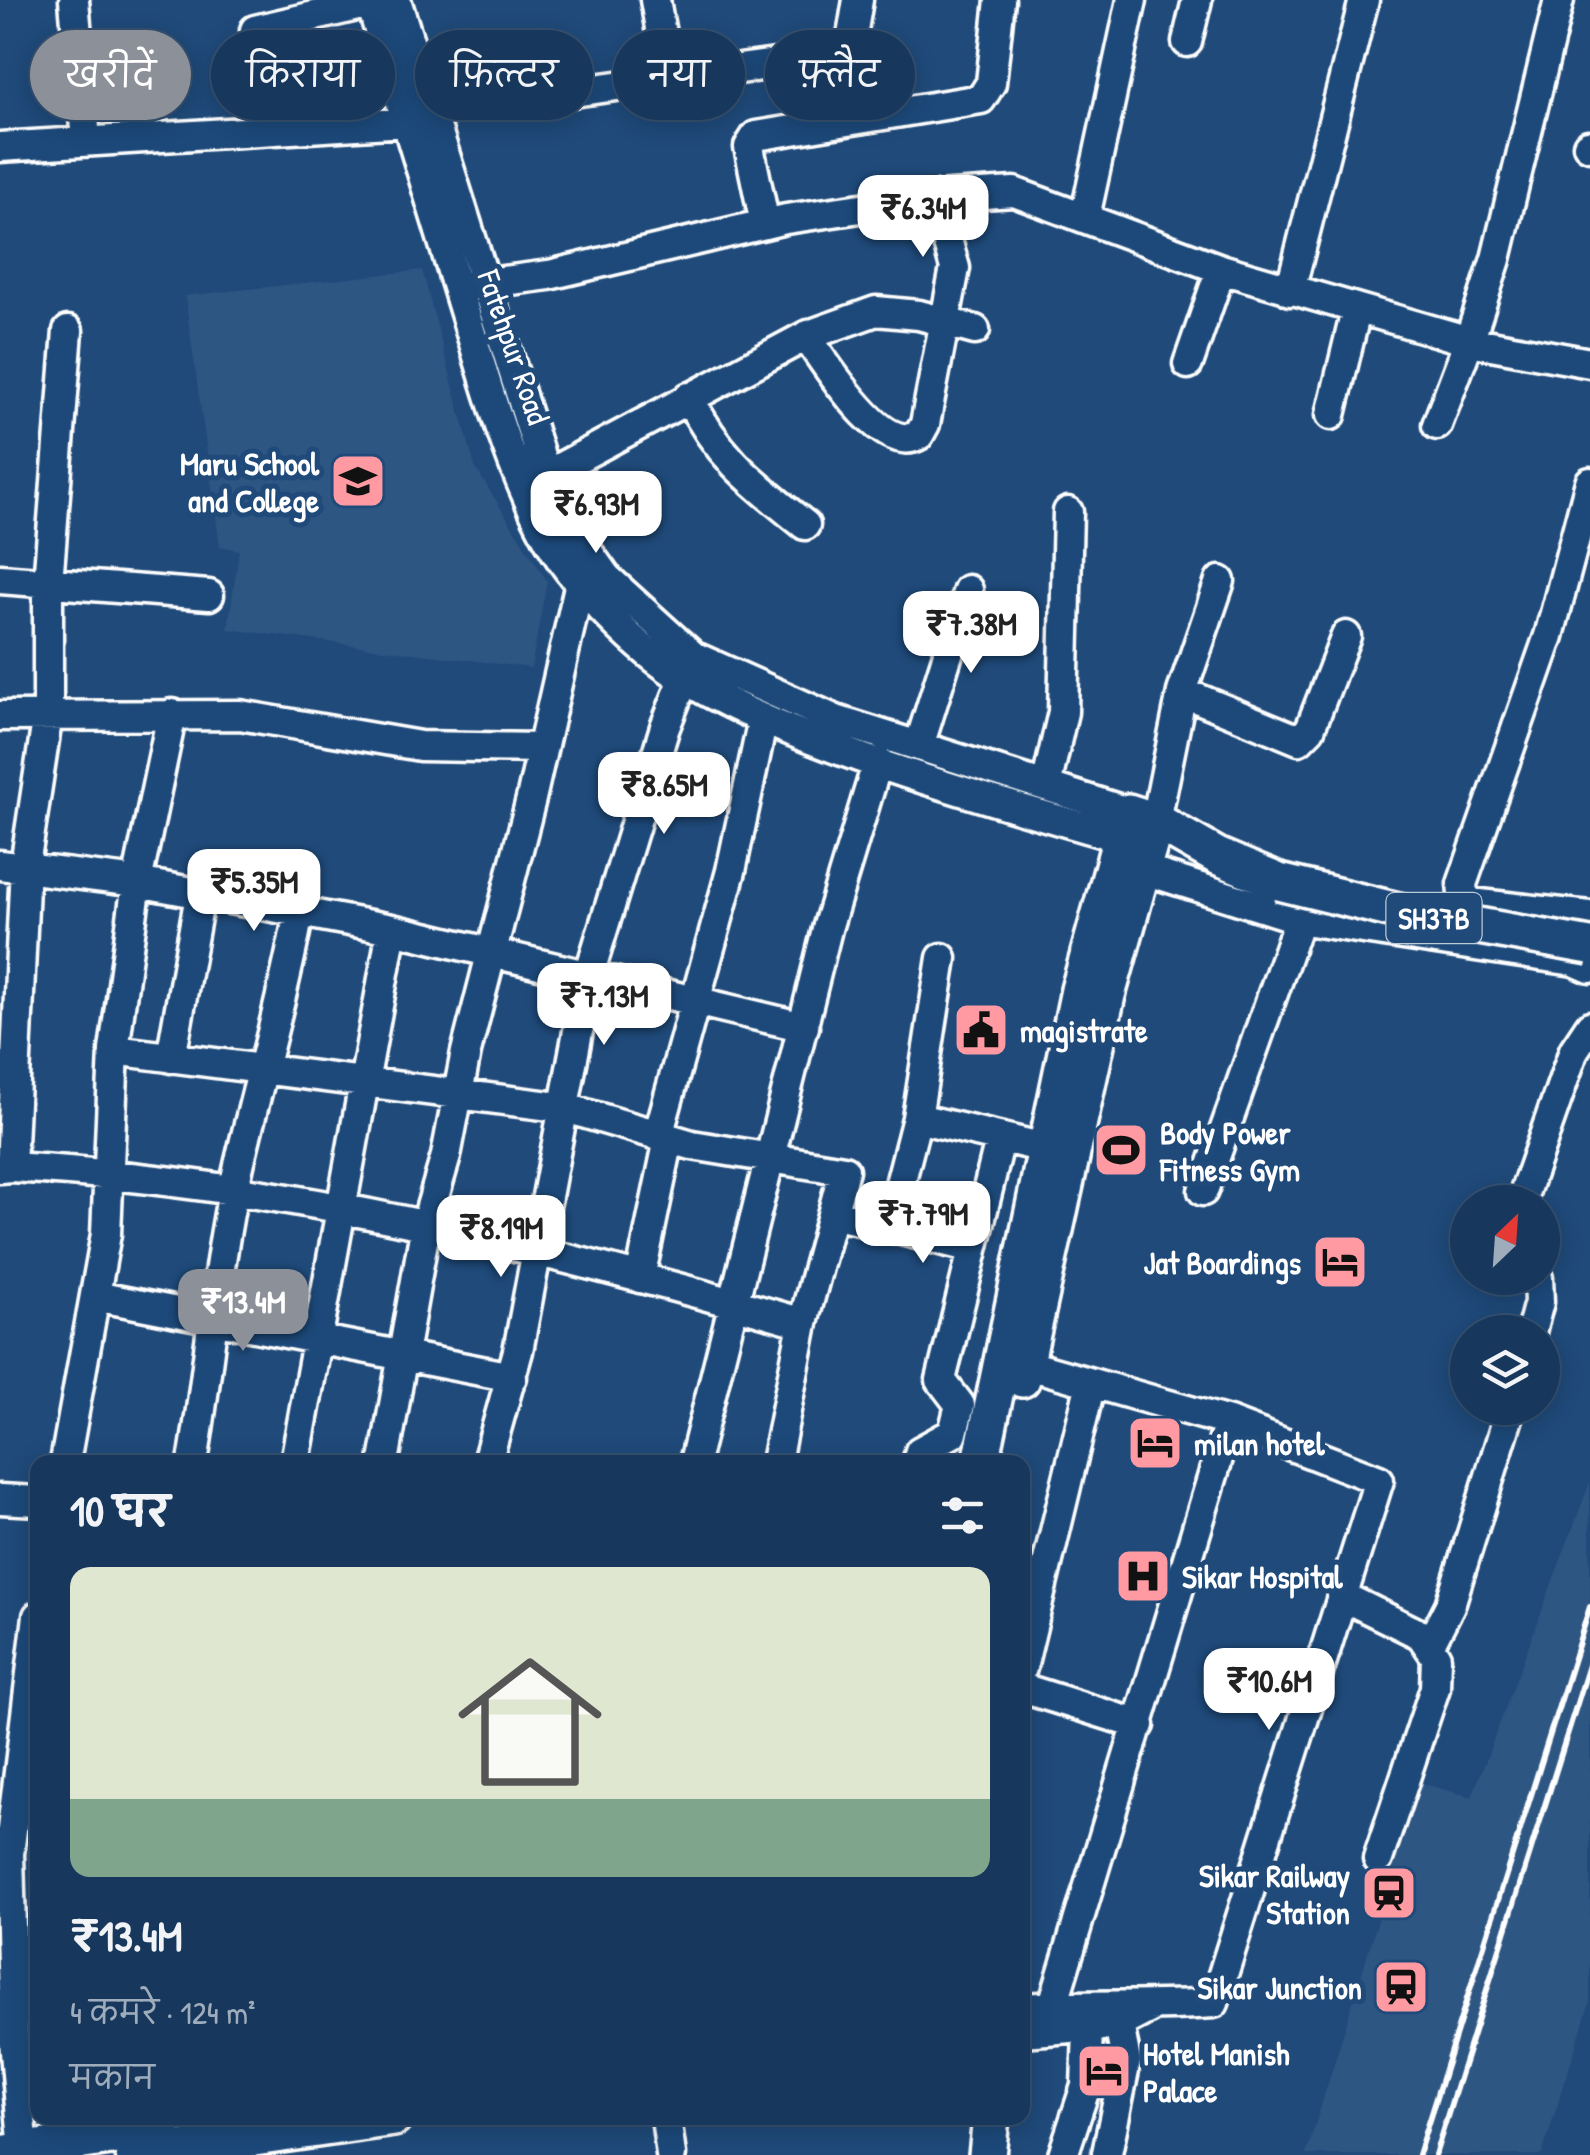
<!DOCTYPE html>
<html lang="hi">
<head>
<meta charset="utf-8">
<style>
	:root { --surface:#17385c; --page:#244365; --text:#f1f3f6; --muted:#9eacbb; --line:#365272; --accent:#8c9099 }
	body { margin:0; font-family:"Patrick Hand","Playpen Sans Deva",sans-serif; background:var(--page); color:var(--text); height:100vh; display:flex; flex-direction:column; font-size:38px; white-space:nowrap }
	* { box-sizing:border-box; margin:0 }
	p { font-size:32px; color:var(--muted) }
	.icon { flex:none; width:55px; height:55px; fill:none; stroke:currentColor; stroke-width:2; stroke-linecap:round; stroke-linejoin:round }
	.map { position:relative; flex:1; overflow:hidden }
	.side { position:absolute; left:30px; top:1455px; width:1000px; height:670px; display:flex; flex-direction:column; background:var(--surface); border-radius:20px; box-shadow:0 5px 25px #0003,0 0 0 2px var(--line) }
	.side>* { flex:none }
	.guide { position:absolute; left:30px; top:30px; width:1000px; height:90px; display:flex; gap:20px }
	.needle { width:65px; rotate:25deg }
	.fabs { position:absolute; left:1450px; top:1185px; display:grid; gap:20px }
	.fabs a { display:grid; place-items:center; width:110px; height:110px; border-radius:50%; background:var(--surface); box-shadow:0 5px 25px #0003,0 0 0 2px var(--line); font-size:50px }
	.price { position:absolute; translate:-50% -85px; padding:0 22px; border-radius:20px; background:#fff; color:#222; font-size:32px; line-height:65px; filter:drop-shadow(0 2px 5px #0008) }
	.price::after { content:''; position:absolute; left:50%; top:60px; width:30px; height:22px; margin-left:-15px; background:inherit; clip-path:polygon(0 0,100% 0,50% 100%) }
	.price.selected { background:var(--accent); color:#fff }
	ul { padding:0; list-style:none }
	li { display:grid; align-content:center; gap:20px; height:530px; padding:0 40px }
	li+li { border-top:2px solid var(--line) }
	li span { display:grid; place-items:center; height:310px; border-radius:20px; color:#555 }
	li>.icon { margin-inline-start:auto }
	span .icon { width:180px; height:180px; fill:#fffc; stroke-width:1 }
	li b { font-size:42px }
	h2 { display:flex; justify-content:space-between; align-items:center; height:120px; padding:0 40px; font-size:42px }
	.tag { padding:0 35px; border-radius:45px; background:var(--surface); box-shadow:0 5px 25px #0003,0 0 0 2px var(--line); font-size:35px; line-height:90px }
	.tag.selected { background:var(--accent); color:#fff }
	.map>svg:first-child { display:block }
	.built { fill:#2e5683 }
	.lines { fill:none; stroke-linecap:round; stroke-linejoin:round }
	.minor-casing { stroke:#fff; stroke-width:35 }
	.major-casing { stroke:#fff; stroke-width:42 }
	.minor { stroke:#1f4a7a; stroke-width:28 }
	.major { stroke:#1f4a7a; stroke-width:35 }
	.rail { stroke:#fff; stroke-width:6 }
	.major-bridge-casing { stroke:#fff; stroke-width:42; stroke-linecap:butt }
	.major-bridge { stroke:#1f4a7a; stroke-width:35 }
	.labels { text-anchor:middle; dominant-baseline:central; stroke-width:10; stroke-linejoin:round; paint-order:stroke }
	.shield { fill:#1f4a7a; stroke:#bcc9d7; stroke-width:2.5 }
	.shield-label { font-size:30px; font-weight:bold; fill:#fff }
	.street-label { font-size:32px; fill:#fff; stroke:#1f4a7a }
	.poi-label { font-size:32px; font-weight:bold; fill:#fff; stroke:#1f4a7a; text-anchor:start }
</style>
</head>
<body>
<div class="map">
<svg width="1590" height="2155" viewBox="0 0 1590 2155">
	<rect width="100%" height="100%" fill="#1f4a7a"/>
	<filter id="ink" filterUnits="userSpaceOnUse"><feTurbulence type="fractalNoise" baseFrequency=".01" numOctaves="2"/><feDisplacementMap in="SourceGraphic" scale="20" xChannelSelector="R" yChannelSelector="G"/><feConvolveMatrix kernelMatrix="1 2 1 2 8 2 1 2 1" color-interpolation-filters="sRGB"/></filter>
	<g filter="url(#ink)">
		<path class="built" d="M 422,270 L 475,467 L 547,581 L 531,668 L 228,629 L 239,550 L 220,546 L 185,296 Z
			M 1590,1482 L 1590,2001 L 1542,2155 L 1306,2155 L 1420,1783 L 1472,1797 Z"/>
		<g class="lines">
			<g class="minor-casing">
				<path id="minor" d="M 74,0 L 86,141
					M 370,0 C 402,107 434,213 467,320 C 489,392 511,473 549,540 C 577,589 638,651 686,680 C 808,751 984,798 1121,838
					M 396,0 L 546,475 L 573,531 L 606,577 L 693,656 L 836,720 L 1128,812
					M 655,0 L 669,78
					M 255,30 L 370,3
					M 1187,42 L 1197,0
					M 1588,145 L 1590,146
					M 0,147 L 406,122 L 480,100 L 544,96 L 849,54 L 858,0
					M 1085,217 L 1132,0
					M 765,224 L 749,147 L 756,136 L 981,99 L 991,83 L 1000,0
					M 457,287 L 549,275 L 786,219 L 935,197 L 1014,192 L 1221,269 L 1469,341 L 1496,259 L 1559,0
					M 1290,291 L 1364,0
					M 806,336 C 825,362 881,457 919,435 L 925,424 L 955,268 L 935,197
					M 1188,364 L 1221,269
					M 689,397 C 718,458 754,484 805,525
					M 1331,415 L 1356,311
					M 1437,425 L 1469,341 L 1590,363
					M 1590,482 L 1549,636 L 1462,884 L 1463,894 L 1471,903 L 1590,916
					M 531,483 L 806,336 L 876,311 L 919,315 L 975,330
					M 0,579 L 209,595
					M 1182,692 L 1299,740 L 1310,729 L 1346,636
					M 0,716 L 240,715 L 420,746 L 540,748
					M 919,746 L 968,590
					M 1046,786 L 1063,712 L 1068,512
					M 1156,821 L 1182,692 L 1220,581
					M 0,865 L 137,882 L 392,929 L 804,1027
					M 1141,869 L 1293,917 L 1298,923 L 1203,1191
					M 1297,919 L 1574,961 L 1590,968
					M 114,1050 L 566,1108 L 692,1145 L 844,1170 L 803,1323 L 776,1462
					M 171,1058 L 200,895
					M 917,1118 L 942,958
					M 658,1136 L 731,871 L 763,719
					M 11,1167 C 282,1182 543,1248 803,1323
					M 0,1168 L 11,1167 L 25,865 L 48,714 L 48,583 L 68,331
					M 1521,1202 L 1574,1050 L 1590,1026
					M 832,1214 L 889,1227 L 917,1118 L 1045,1148
					M 889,1227 L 972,1248
					M 640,1278 L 669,1139
					M 95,1296 L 512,1377
					M 1531,1332 L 1539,1302 L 1538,1278
					M 65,1462 L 106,1234 L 114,1050 L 137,882 L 172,714
					M 193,1462 C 209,1368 216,1267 237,1174 C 257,1086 283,1001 299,912
					M 295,1462 L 392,929
					M 384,1462 L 426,1224 L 446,1156 L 466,1052 L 531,799 L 580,582
					M 487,1462 L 518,1351 L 588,978 L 665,727 L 684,679
					M 694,1462 L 827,929 L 878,761
					M 917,1462 L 920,1451 L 953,1433 L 960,1405 L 941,1380 L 1000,1140
					M 0,1499 L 38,1501
					M 1342,1596 L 1421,1635 L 1436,1657 L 1435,1688 L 1378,1859
					M 1429,1646 L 1450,1605 L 1511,1408
					M 1022,1668 L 1091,1383
					M 1022,1688 L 1140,1725
					M 1053,2005 L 1229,1422
					M 1022,2008 C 1087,2003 1149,2008 1214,2003 L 1379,1480 L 1229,1422 L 1025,1364
					M 1022,2032 L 1119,2024 L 1152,2007
					M 211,2118 L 211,2122
					M 666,2118 L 671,2155
					M 24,2151 L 14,2041 L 9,1854 L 38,1616
					M 1107,2153 L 1126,2061 L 1119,2024
					M 1063,2155 L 1086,2086 L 1088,2029"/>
			</g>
			<g class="major-casing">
				<path id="major" d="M 1022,1379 L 1107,995 L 1156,821
					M 981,1462 L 1079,990 L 1128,812 L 1156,821 L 1217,856 L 1279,882
					M 0,2154 L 162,2129
					M 134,2155 L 394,2118
					M 987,2155 L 991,2118"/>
			</g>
			<use href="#minor" class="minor"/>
			<use href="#major" class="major"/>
			<path class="rail" d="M 1418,2155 L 1590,1607
				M 1435,2155 L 1590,1662"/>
			<g class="major-bridge-casing">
				<path id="major-bridge" d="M 1279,882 L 1406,913 L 1590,946"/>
			</g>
			<use href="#major-bridge" class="major-bridge"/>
		</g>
	</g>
	<defs>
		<g id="university-square" transform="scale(2.875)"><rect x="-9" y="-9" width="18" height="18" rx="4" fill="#ff9aa2" stroke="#1f4a7a"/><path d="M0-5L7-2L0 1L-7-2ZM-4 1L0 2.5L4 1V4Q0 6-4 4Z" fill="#111"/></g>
		<g id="civic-square" transform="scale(2.875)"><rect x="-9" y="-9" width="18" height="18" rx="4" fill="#ff9aa2" stroke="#1f4a7a"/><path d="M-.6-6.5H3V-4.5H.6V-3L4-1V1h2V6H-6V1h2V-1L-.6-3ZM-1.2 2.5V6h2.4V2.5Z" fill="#111"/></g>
		<g id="stadium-square" transform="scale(2.875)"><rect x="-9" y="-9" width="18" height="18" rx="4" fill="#ff9aa2" stroke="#1f4a7a"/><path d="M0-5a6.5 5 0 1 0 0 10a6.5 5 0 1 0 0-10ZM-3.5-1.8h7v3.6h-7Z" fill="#111"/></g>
		<g id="hotel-square" transform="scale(2.875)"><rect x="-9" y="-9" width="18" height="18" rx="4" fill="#ff9aa2" stroke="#1f4a7a"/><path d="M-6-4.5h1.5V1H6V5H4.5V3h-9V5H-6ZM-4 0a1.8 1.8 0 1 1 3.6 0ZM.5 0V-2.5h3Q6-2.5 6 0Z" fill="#111"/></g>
		<g id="hospital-square" transform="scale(2.875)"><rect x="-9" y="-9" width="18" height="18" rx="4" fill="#ff9aa2" stroke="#1f4a7a"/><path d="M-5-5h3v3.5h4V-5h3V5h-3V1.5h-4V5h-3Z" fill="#111"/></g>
		<g id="station-square" transform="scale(2.875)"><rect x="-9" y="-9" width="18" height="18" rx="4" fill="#ff9aa2" stroke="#1f4a7a"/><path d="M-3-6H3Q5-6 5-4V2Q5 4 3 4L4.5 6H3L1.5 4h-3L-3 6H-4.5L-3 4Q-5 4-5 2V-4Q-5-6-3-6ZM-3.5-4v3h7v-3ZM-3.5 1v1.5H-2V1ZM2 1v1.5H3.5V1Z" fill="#111"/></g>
	</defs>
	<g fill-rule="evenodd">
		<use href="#university-square" x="358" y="481"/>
		<use href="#civic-square" x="981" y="1030"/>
		<use href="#stadium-square" x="1121" y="1150"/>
		<use href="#hotel-square" x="1340" y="1262"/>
		<use href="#hotel-square" x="1155" y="1443"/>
		<use href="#hospital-square" x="1143" y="1576"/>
		<use href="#station-square" x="1389" y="1893"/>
		<use href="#station-square" x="1401" y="1987"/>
		<use href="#hotel-square" x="1104" y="2071"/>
	</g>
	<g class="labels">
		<rect class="shield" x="1386.5" y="893" width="95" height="50" rx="8"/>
		<g class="shield-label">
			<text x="1434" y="918">SH37B</text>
		</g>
		<g class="street-label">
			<text transform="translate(514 347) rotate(71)">Fatehpur Road</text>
		</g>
		<g class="poi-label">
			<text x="319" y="463" text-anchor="end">Maru School<tspan x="319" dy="37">and College</tspan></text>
			<text x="1020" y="1030">magistrate</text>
			<text x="1160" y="1132">Body Power<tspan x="1160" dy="37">Fitness Gym</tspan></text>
			<text x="1301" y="1262" text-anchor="end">Jat Boardings</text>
			<text x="1194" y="1443">milan hotel</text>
			<text x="1182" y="1576">Sikar Hospital</text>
			<text x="1350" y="1875" text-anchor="end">Sikar Railway<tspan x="1350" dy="37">Station</tspan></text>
			<text x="1362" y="1987" text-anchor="end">Sikar Junction</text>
			<text x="1143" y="2053">Hotel Manish<tspan x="1143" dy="37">Palace</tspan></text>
		</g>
	</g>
</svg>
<div class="fabs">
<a><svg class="needle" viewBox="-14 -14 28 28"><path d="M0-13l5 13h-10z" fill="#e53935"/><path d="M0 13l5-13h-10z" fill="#9eacbb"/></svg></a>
<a><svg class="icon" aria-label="layers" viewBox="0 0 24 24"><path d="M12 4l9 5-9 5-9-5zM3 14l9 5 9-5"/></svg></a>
</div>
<b class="price" style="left:923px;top:260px">₹6.34M</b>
<b class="price" style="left:596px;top:556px">₹6.93M</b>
<b class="price" style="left:971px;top:676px">₹7.38M</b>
<b class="price" style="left:664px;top:837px">₹8.65M</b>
<b class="price" style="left:254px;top:934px">₹5.35M</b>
<b class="price" style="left:604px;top:1048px">₹7.13M</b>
<b class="price" style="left:923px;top:1266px">₹7.79M</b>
<b class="price" style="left:501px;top:1280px">₹8.19M</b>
<b class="price selected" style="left:243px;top:1354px">₹13.4M</b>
<b class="price" style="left:1269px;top:1733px">₹10.6M</b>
<div class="guide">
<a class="tag selected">खरीदें</a>
<a class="tag">किराया</a>
<a class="tag">फ़िल्टर</a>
<a class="tag">नया</a>
<a class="tag">फ़्लैट</a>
</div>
<section class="side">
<h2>10 घर<svg class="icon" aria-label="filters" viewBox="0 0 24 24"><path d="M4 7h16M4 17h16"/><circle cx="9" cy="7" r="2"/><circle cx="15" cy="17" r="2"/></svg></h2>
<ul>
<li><span style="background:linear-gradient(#dfe7d0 75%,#7fa58c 0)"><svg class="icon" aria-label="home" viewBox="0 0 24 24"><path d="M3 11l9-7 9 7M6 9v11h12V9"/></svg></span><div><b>₹13.4M</b><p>4 कमरे · 124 m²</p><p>मकान</p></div></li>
</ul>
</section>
</div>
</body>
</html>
